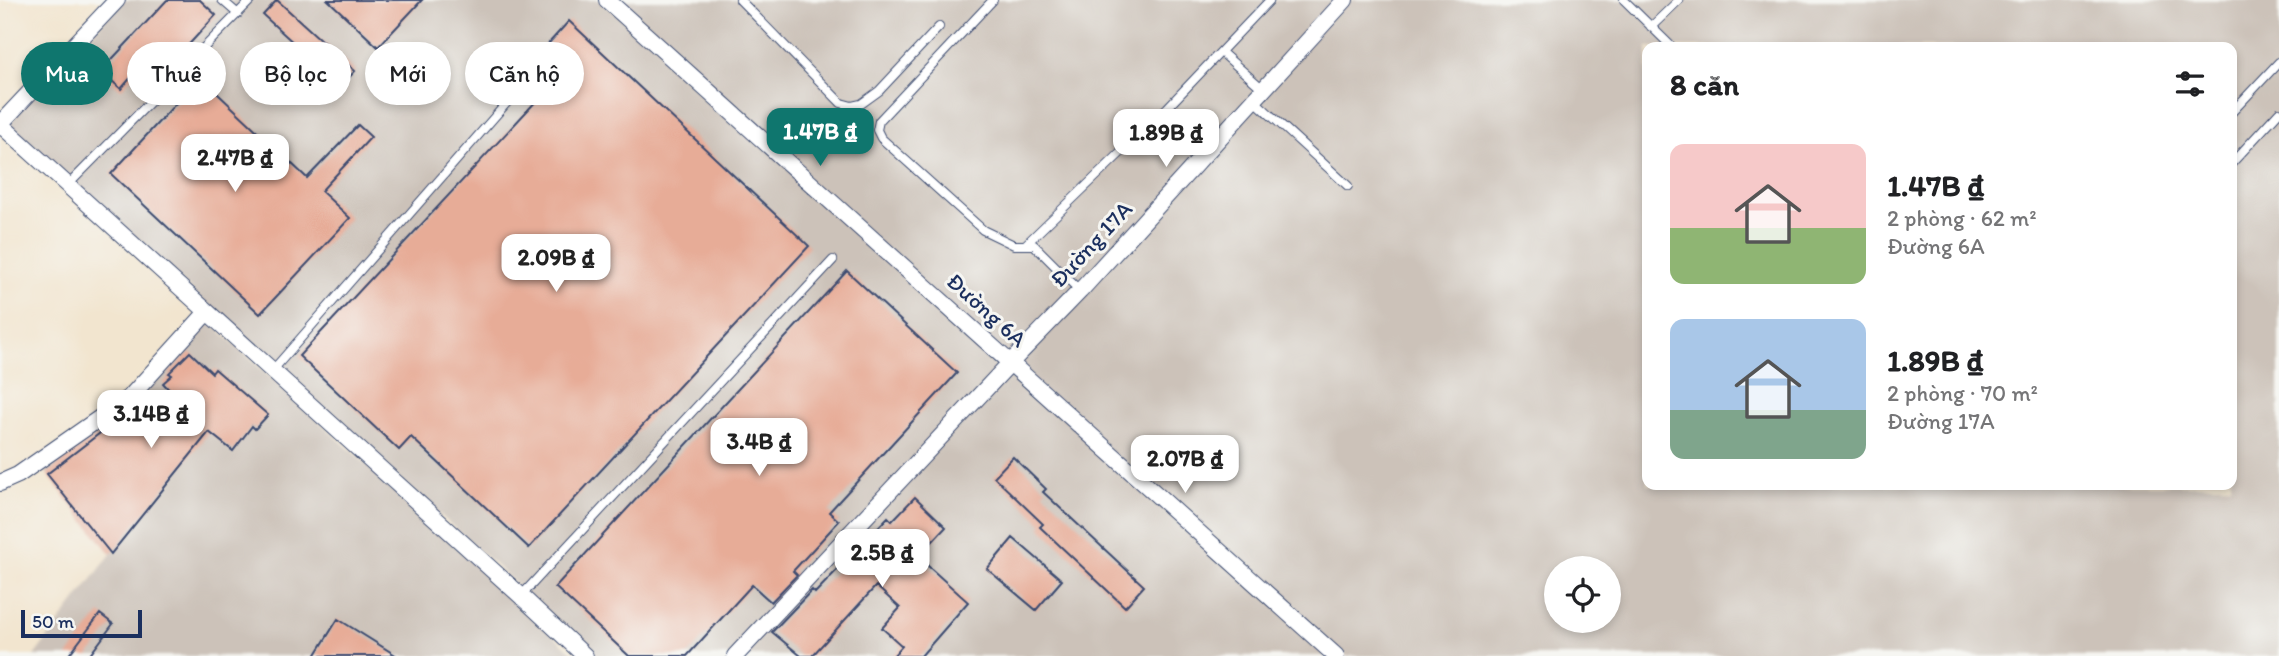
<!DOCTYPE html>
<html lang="vi">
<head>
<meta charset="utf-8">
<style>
	:root { --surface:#fff; --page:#f2f2f2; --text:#202124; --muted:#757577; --accent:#0f766e }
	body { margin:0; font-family:Itim,sans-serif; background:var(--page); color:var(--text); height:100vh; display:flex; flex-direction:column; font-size:26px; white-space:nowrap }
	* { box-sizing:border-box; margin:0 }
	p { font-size:23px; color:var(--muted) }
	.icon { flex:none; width:38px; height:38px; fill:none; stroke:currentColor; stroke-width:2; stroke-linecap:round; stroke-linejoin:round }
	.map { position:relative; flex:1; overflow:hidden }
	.panel { position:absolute; left:1642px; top:42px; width:595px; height:448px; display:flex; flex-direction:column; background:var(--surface); border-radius:14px; box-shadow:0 4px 10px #0003 }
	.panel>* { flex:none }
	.guide { position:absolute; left:21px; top:42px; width:665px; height:63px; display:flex; gap:14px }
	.controls { position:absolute; left:1544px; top:556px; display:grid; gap:14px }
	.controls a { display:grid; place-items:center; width:77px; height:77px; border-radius:50%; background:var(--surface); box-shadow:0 4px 10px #0003; font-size:35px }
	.scale { position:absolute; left:21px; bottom:18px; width:121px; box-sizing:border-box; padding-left:7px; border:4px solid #1b2f5e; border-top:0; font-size:19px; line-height:24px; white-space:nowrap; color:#1b2f5e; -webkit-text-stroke:5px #f6f6f2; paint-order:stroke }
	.price { position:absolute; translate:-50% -60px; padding:0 16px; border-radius:14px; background:#fff; color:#222; font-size:23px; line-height:46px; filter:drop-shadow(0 2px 4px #0008) }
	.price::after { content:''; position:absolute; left:50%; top:42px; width:21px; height:16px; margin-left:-10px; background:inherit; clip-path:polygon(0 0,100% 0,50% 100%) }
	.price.active { background:var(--accent); color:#fff }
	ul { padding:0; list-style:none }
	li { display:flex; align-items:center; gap:21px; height:175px; padding:0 28px }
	li span { display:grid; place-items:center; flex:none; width:196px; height:140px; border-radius:14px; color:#555 }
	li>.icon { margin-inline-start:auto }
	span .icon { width:84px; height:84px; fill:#fffc; stroke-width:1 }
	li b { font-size:30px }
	h2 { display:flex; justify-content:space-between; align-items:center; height:84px; padding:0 28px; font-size:30px }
	.tag { padding:0 24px; border-radius:32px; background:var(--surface); box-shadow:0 4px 10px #0003; font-size:24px; line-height:63px }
	.tag.active { background:var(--accent); color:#fff }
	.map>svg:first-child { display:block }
	.industrial { fill:#ccc2b9; fill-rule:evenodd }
	.building { fill:#e7ac97 }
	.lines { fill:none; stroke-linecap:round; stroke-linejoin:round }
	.lane-casing { stroke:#3b4a6f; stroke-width:10 }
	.street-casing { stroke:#3b4a6f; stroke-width:18 }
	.lane { stroke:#fff; stroke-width:8 }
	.street { stroke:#fff; stroke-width:16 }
	.labels { text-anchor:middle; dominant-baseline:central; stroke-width:6; stroke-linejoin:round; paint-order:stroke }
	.street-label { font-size:23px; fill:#1b2f5e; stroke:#f6f6f2 }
</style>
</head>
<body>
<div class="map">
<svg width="2279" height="656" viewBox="0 0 2279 656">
	<rect width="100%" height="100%" fill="#f6f6f2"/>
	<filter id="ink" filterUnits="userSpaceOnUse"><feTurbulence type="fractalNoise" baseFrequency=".0143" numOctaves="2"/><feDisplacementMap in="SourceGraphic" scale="14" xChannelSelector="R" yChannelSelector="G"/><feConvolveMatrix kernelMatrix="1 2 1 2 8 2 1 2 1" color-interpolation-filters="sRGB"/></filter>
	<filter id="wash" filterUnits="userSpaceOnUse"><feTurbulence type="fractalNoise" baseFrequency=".00686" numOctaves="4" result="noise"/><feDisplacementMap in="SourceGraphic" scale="28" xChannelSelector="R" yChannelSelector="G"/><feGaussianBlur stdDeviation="1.57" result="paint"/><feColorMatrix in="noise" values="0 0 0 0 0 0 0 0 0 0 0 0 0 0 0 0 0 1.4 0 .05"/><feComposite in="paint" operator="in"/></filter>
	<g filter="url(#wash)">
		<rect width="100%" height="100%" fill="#f2e5cf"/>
		<path class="industrial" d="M 124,0 L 2279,0 L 2279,656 L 593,656 L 522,589 L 8,124 ZM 1647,47 L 2231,47 L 2231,485 L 1647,485 ZM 1556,569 L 1608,569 L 1608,621 L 1556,621 Z
			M 208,320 L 576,656 L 34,656 L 111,554 L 41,466 Z"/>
		<g id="blocks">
			<path class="building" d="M 167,0 L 200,0 L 216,15 L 149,88 L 134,74 L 121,89 L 101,71 Z
				M 277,0 L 355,71 L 341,86 L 263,15 Z
				M 328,0 L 422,0 L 378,47 Z
				M 569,21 L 809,246 L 529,548 L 411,437 L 399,450 L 299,356 L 553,83 L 535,67 L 542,59 L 538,55 Z
				M 200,77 L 307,178 L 358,125 L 371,137 L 321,191 L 350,218 L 260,314 L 111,174 Z
				M 847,271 L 957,373 L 829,512 L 839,521 L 793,571 L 797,575 L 771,602 L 752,585 L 687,656 L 629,656 L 555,587 Z
				M 190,352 L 212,373 L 215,369 L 268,415 L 255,429 L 252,426 L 233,451 L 209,432 L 111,554 L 47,474 L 139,403 L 166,427 L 184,406 L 163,383 L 172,375 L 169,373 Z
				M 1013,457 L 1046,489 L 1043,492 L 1144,586 L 1125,607 L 1040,527 L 1043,524 L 994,477 Z
				M 915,497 L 946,527 L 918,557 L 968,602 L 921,656 L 893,656 L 902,646 L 882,628 L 900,608 L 876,586 L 812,656 L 801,656 L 772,632 L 812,590 L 815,593 L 888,517 L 892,521 Z
				M 1013,538 L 1062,580 L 1036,610 L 987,569 Z
				M 100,614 L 113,624 L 89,656 L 68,656 Z
				M 338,619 L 397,656 L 315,656 Z"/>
		</g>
	</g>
	<g filter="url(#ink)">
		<use href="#blocks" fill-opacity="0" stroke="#3b4a6f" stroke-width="2"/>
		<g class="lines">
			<g class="lane-casing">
				<path id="lane" d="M 222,0 L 238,14
					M 740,0 L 841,103 L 852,106 L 861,104 L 879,91 L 939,27
					M 993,0 L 879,121 L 877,130 L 881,138 L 983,230 L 1014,245 L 1034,245 L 1080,291
					M 1624,0 L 1672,47
					M 1651,27 L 1679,0
					M 1221,52 L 1263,89
					M 1254,100 L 1348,186
					M 2231,113 L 2279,62
					M 2231,164 L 2279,112
					M 69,184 L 251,0
					M 1026,244 L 1167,108 L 1270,0
					M 272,371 L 525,82
					M 521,596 L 833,260"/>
			</g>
			<g class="street-casing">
				<path id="street" d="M 607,0 L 1336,656
					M 0,124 L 521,596 L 585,656
					M 0,124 L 117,0
					M 0,483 L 18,475 L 130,397 L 207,312
					M 735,656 L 1011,362 L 1080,291 L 1345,0"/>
			</g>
			<use href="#lane" class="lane"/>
			<use href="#street" class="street"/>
		</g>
	</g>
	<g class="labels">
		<g class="street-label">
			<text transform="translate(1091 244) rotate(-47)">Đường 17A</text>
			<text transform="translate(987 310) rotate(42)">Đường 6A</text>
		</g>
	</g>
</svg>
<div class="controls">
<a><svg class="icon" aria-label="locate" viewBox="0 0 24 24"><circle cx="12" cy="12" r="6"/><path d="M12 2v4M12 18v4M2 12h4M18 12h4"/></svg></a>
</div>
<div class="scale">50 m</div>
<b class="price active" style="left:820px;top:168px">1.47B ₫</b>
<b class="price" style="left:1166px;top:169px">1.89B ₫</b>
<b class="price" style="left:235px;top:194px">2.47B ₫</b>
<b class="price" style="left:556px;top:294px">2.09B ₫</b>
<b class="price" style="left:151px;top:450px">3.14B ₫</b>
<b class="price" style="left:759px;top:478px">3.4B ₫</b>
<b class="price" style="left:1185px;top:495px">2.07B ₫</b>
<b class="price" style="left:882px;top:589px">2.5B ₫</b>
<div class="guide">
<a class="tag active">Mua</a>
<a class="tag">Thuê</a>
<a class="tag">Bộ lọc</a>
<a class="tag">Mới</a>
<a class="tag">Căn hộ</a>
</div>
<section class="panel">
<h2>8 căn<svg class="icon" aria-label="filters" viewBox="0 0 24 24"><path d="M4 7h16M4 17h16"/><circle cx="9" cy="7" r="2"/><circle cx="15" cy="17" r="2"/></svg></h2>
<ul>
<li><span style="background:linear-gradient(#f6c9c9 60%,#8fb573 0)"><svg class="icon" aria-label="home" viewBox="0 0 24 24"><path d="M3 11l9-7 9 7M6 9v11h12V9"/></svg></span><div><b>1.47B ₫</b><p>2 phòng · 62 m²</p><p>Đường 6A</p></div></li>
<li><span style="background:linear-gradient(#a9c7e8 65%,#7fa58c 0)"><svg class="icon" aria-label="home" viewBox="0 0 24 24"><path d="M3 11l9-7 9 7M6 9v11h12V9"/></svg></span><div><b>1.89B ₫</b><p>2 phòng · 70 m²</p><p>Đường 17A</p></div></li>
</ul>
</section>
</div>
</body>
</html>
